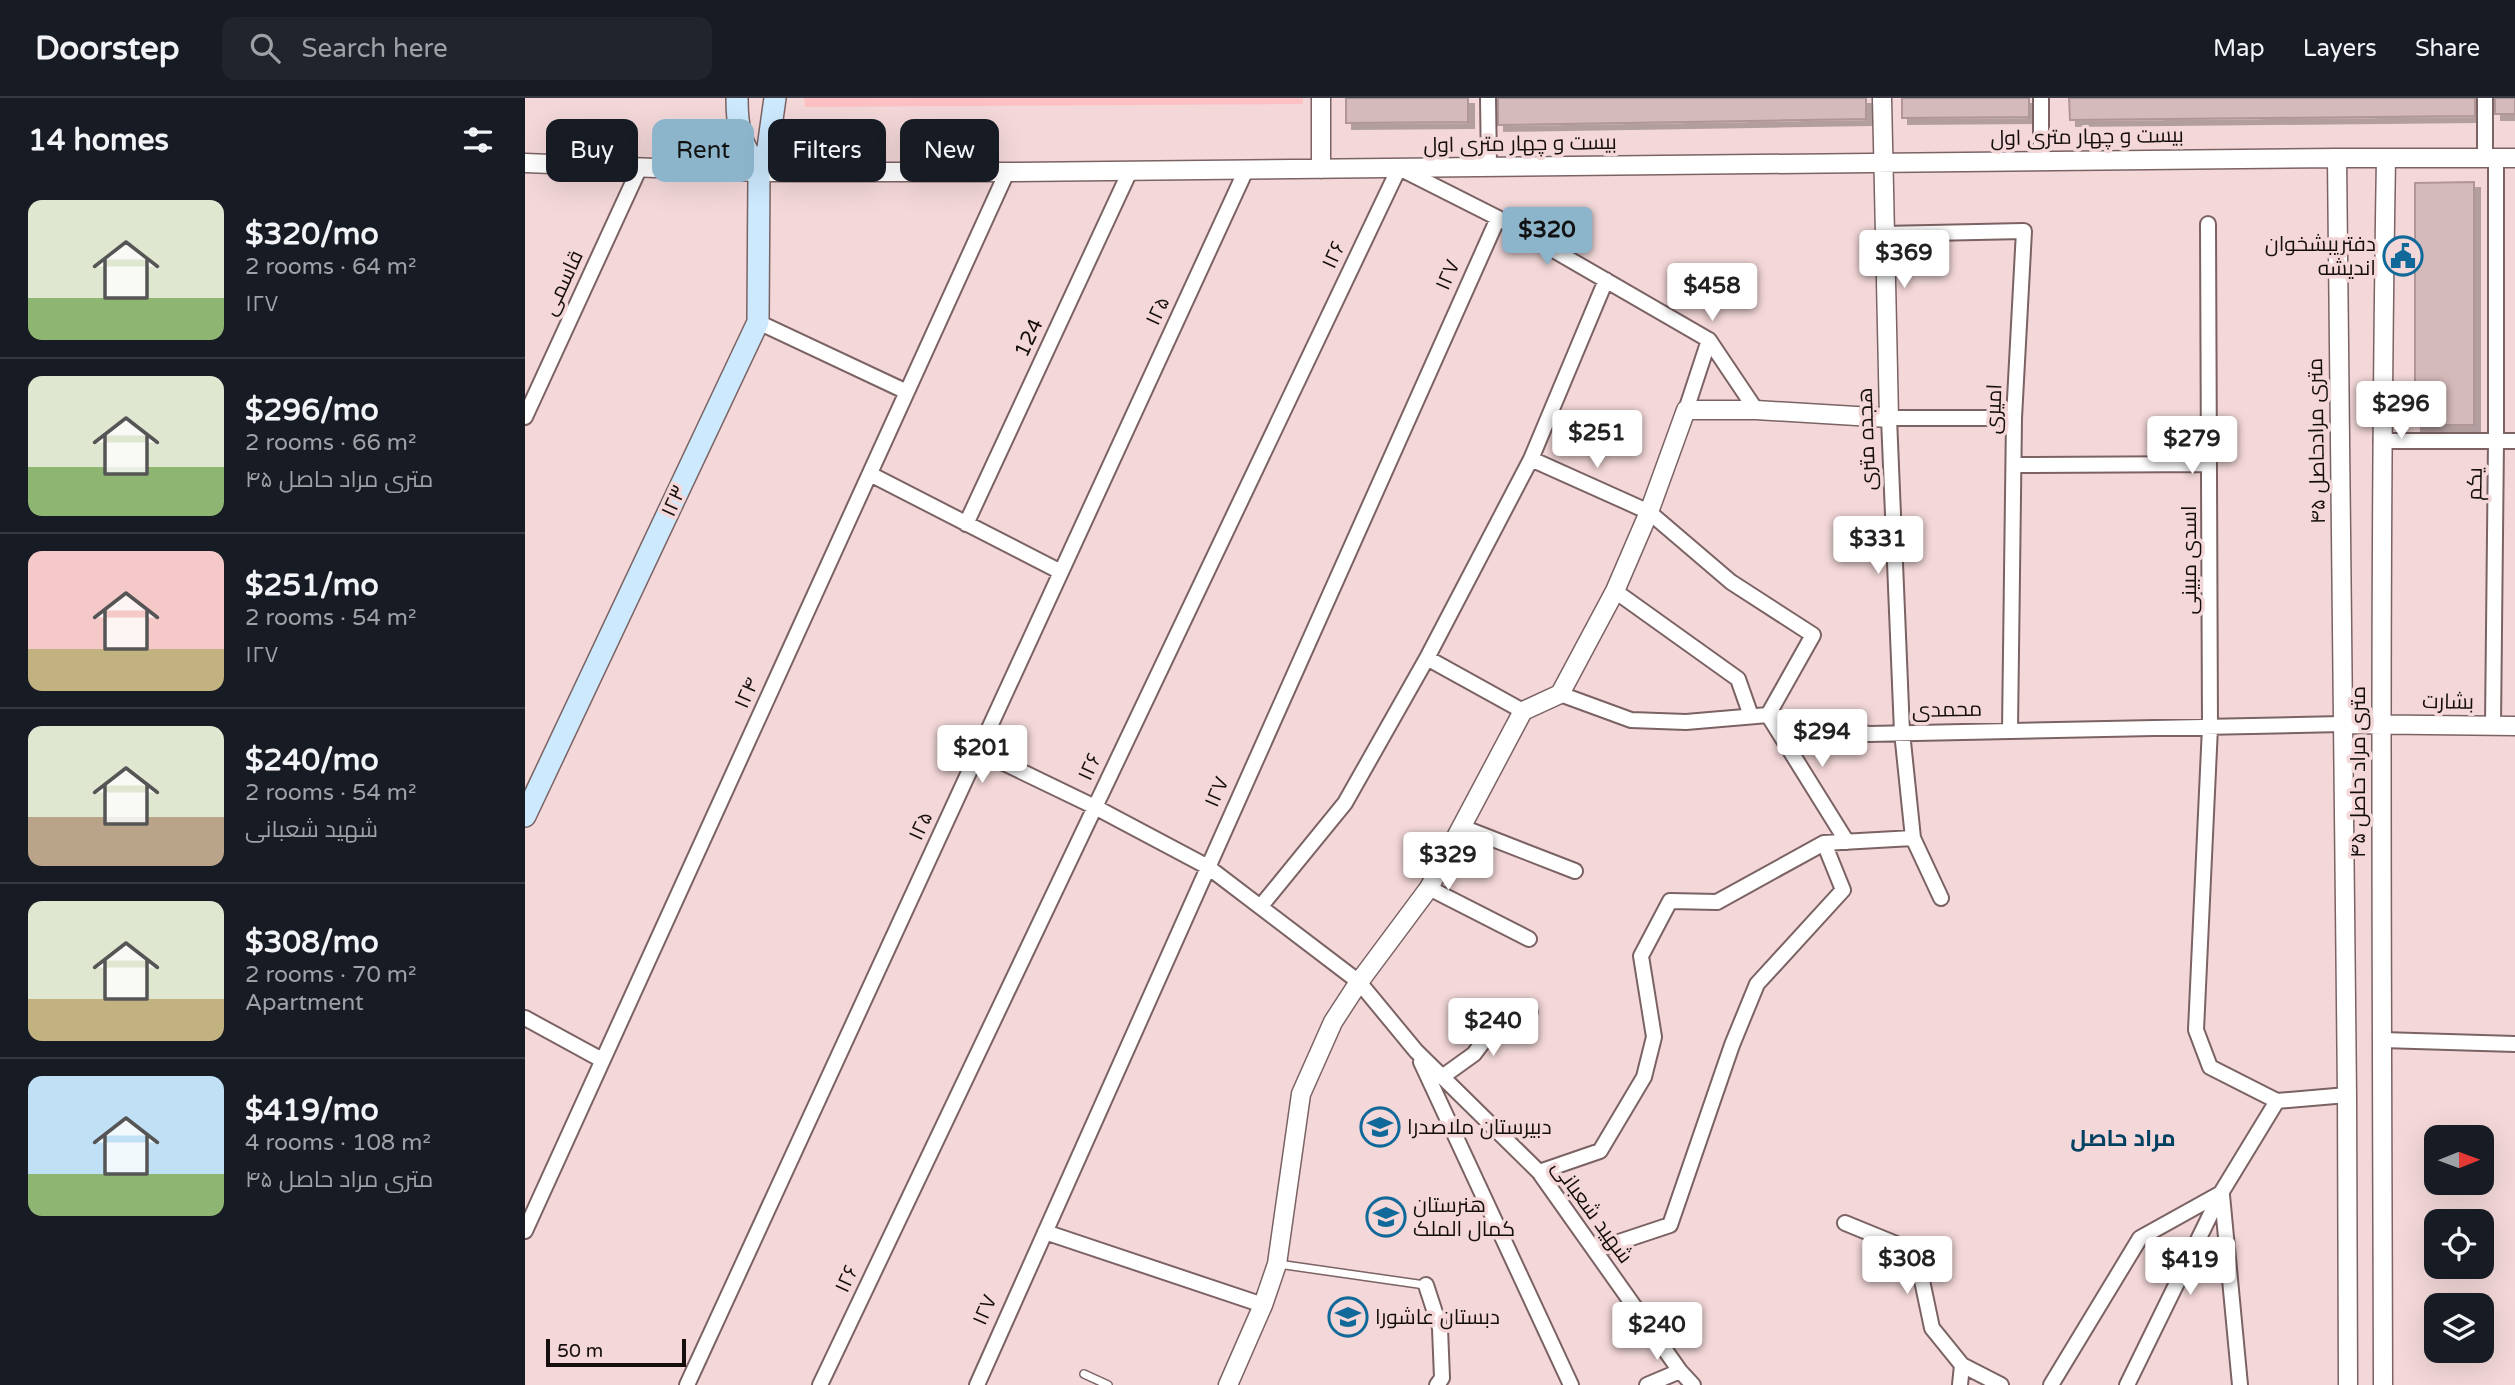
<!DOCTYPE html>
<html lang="en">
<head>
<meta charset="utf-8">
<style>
	:root { --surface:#171b24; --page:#20242c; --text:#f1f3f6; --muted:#9ea1a6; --line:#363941; --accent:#8cb5cc }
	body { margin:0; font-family:"Varela Round",Cairo,sans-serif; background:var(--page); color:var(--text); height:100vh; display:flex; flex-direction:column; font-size:26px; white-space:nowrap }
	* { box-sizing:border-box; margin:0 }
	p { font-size:23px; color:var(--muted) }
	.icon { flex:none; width:38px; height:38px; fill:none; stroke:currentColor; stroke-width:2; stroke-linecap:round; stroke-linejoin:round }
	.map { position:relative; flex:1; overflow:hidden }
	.side { display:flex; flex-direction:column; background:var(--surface); width:525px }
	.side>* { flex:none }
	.banner { position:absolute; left:21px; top:21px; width:665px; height:63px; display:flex; gap:14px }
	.needle { width:46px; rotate:89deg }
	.tools { position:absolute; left:1899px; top:1027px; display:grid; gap:14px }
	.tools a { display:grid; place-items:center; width:70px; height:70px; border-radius:14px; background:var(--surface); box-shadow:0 7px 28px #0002; font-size:35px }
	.scale { position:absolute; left:21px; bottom:18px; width:140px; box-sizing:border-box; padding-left:7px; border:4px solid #160d0d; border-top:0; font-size:19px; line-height:24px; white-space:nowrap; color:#160d0d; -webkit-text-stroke:5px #f4d8d9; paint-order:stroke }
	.price { position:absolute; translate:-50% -60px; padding:0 16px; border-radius:7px; background:#fff; color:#222; font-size:23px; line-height:46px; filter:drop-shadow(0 2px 4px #0008) }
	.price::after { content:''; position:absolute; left:50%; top:42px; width:21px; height:16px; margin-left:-10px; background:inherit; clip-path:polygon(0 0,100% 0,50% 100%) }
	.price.selected { background:var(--accent); color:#111 }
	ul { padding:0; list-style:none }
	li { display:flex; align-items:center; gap:21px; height:175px; padding:0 28px }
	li+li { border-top:2px solid var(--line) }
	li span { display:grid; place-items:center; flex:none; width:196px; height:140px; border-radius:14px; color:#555 }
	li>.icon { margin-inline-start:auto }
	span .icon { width:84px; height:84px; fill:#fffc; stroke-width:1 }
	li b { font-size:30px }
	h2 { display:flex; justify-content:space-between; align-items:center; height:84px; padding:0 28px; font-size:30px }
	.pill { padding:0 24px; border-radius:14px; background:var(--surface); box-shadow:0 7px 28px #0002; font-size:24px; line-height:63px }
	.pill.selected { background:var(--accent); color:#111 }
	header { display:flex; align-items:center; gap:42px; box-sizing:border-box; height:98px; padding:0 35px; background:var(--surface); border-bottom:2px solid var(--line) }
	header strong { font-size:33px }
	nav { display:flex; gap:38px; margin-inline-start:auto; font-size:24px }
	.search { width:490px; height:63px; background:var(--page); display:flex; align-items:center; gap:18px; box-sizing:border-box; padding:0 24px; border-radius:14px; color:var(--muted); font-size:26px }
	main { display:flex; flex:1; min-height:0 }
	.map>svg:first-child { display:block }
	.green { fill:#fdc1c3 }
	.building { fill:#d5babb; stroke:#b09697; stroke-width:2; filter:url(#shadow) }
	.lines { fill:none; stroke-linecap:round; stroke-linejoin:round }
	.service-casing { stroke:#7b6263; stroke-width:10 }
	.minor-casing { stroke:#7b6263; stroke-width:18 }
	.tertiary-casing { stroke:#7b6263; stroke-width:21 }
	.secondary-casing { stroke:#7b6263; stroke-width:24 }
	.service { stroke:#fff; stroke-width:7 }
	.minor { stroke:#fff; stroke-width:14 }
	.tertiary { stroke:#fff; stroke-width:18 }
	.secondary { stroke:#cce9fd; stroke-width:21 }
	.labels { text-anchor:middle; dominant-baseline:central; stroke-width:7; stroke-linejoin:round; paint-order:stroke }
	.street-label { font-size:21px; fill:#160d0d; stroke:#f4d8d9 }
	.poi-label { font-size:21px; fill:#160d0d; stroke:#f4d8d9; text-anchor:start }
	.neighbourhood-label { font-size:23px; font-weight:bold; fill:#034162; stroke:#f4d8d9 }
</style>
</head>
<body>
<header>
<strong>Doorstep</strong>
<div class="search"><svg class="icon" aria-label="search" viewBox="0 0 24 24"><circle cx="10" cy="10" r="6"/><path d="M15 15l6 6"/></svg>Search here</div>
<nav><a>Map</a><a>Layers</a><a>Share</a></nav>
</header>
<main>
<section class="side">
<h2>14 homes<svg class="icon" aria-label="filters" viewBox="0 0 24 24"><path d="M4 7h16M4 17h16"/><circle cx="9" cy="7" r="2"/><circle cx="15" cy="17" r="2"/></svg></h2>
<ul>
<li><span style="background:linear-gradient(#dfe7d0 70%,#8fb573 0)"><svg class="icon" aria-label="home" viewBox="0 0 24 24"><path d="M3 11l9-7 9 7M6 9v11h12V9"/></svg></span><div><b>$320/mo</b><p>2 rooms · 64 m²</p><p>۱۲۷</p></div></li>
<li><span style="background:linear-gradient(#dfe7d0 65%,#8fb573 0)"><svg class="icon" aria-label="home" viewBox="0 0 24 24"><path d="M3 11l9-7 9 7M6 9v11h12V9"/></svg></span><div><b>$296/mo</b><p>2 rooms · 66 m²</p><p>۴۵ متری مراد حاصل</p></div></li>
<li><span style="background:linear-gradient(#f6c9c9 70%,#c2b280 0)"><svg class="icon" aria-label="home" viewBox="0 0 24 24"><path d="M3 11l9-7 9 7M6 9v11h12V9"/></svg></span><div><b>$251/mo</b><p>2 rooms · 54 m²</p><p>۱۲۷</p></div></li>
<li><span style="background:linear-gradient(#dfe7d0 65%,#b9a48a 0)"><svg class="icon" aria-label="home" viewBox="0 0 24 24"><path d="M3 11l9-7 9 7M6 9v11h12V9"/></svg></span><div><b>$240/mo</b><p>2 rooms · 54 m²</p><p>شهید شعبانی</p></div></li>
<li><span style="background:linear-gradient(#dfe7d0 70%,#c2b280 0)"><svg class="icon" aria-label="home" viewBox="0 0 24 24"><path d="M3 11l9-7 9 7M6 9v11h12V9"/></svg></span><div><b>$308/mo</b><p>2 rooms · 70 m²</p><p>Apartment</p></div></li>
<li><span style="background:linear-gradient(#bfe0f5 70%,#8fb573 0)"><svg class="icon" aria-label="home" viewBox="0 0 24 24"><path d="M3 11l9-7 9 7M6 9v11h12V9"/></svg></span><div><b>$419/mo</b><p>4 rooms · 108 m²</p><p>۴۵ متری مراد حاصل</p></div></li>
</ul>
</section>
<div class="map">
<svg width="1990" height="1287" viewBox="0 0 1990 1287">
	<defs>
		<filter id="shadow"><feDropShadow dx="6" dy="6" stdDeviation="0" flood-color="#0004"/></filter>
	</defs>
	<rect width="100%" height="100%" fill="#f4d8d9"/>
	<path class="green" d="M 279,0 L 778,0 L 778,6 L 280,9 Z"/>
	<path class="building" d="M 821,0 L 943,0 L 943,24 L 821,25 Z
		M 973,0 L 1341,0 L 1341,21 L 973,27 Z
		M 1377,0 L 1504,0 L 1504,19 L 1377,20 Z
		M 1544,0 L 1950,0 L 1950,18 L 1545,22 Z
		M 1970,0 L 1990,0 L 1990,16 L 1970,16 Z
		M 1949,84 L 1949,327 L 1890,327 L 1890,85 Z"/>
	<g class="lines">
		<g class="service-casing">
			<path id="service" d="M 753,1166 L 900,1187
				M 559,1276 L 583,1287"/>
		</g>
		<g class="minor-casing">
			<path id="minor" d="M 963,0 L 964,69
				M 1960,0 L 1960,61
				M 1516,63 L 1516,0
				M 1683,126 L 1685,629 L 1671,932 L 1685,969 L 1752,1003
				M 1358,136 L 1499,133 L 1489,320 L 1485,632
				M 233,224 L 382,294
				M 1161,312 L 1184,242 L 1231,312
				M 0,319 L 115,69
				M 1856,343 L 1990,343
				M 1006,361 L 1124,414 L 1206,484 L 1288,537 L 1243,617 L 1322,744
				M 1489,367 L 1684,366
				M 345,376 L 536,474
				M 441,426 L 605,73
				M 1090,493 L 1213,581 L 1226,618
				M 1035,596 L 1106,622 L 1161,624 L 1243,617 L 1344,636 L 1817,626
				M 998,613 L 902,560 L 1006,361 L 1081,182
				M 1968,627 L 1971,343 L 1971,61
				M 454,653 L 570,709 L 683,769 L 834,884 L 891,953 L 1014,1074 L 1155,1273 L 1168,1287
				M 937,729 L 1050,773
				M 904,790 L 1004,841
				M 1416,800 L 1388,740 L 1377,634 L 1364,320 L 1489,320
				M 736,808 L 820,705 L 902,560
				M 0,920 L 77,962
				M 1857,942 L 1990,946
				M 896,964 L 1046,1287
				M 917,979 L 949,956 L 973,924 L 1005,914
				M 1014,1074 L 1075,1053 L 1119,979 L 1129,939 L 1116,858 L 1145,803 L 1192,804 L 1299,745 L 1388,740
				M 1697,1097 L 1715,1287
				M 1320,1125 L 1391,1154 L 1407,1230 L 1437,1267 L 1435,1287
				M 0,1133 L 482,74
				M 520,1134 L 738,1207
				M 1070,1152 L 1145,1127 L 1207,947 L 1232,886 L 1318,792 L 1299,745
				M 901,1187 L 915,1230 L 917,1280 L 912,1287
				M 1437,1267 L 1476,1287
				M 162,1287 L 721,72
				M 295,1287 L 874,70 L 973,120 L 1184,242
				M 452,1287 L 973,120
				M 1122,1287 L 1155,1273
				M 1526,1287 L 1615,1140 L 1696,1095
				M 1602,1287 L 1696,1095 L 1752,1003 L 1822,997"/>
		</g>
		<g class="tertiary-casing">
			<path id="tertiary" d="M 796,0 L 796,71
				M 1812,60 L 1822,997 L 1823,1287
				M 0,65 L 234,74 L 482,74 L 1812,60 L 1990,60
				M 1817,626 L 1990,628
				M 703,1287 L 738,1207 L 752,1166 L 776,996 L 808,924 L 834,884 L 904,790 L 998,613 L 1035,596 L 1090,493 L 1124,414 L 1161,312 L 1231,312 L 1364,320 L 1357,0
				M 1858,1287 C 1857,878 1854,469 1861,60"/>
		</g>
		<g class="secondary-casing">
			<path id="secondary" d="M 212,0 C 212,34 216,44 234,74
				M 0,718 L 233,224 L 234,74 L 243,50 L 250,0"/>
		</g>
		<use href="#service" class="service"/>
		<use href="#minor" class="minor"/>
		<use href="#tertiary" class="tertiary"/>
		<use href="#secondary" class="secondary"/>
	</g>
	<defs>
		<g id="civic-ring" transform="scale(2.0125)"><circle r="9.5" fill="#f4d8d9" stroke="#116999" stroke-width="1.5"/><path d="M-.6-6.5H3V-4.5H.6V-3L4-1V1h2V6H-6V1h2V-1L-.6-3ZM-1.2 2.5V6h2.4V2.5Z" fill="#116999"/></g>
		<g id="school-ring" transform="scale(2.0125)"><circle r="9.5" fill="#f4d8d9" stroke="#116999" stroke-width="1.5"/><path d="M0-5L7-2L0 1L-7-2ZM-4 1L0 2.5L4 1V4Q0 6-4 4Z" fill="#116999"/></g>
	</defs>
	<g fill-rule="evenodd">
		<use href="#civic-ring" x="1878" y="158"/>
		<use href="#school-ring" x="855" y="1029"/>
		<use href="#school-ring" x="861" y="1119"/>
		<use href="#school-ring" x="823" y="1219"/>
	</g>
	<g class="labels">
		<g class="street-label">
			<text transform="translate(1562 39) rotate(-1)">بیست و چهار متری اول</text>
			<text transform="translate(995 46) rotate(-1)">بیست و چهار متری اول</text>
			<text transform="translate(809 157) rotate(-65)">۱۲۶</text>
			<text transform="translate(923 177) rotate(-66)">۱۲۷</text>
			<text transform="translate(38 185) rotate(-65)">قاسمی</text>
			<text transform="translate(633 213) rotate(-65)">۱۲۵</text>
			<text transform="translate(504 240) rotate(-65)">124</text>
			<text transform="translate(1469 311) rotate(-88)">امیری</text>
			<text transform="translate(1342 341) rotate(-92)">هجده متری</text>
			<text transform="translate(1792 343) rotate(-91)">۴۵ متری مرادحاصل</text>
			<text transform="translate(1950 386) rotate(-89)">یکم</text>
			<text transform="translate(149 403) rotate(-65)">۱۲۳</text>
			<text transform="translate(1664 462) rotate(-90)">اسدی مبینی</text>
			<text transform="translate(222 595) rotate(-66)">۱۲۴</text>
			<text transform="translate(1923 604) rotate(1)">بشارت</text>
			<text transform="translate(1422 612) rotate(-1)">محمدی</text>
			<text transform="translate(565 669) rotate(-65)">۱۲۶</text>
			<text transform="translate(1833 674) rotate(-90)">۴۵ متری مراد حاصل</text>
			<text transform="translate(692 694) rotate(-66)">۱۲۷</text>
			<text transform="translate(396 728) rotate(-65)">۱۲۵</text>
			<text transform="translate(1067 1114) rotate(54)">شهید شعبانی</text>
			<text transform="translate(322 1181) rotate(-65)">۱۲۶</text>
			<text transform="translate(460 1212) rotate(-66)">۱۲۷</text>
		</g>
		<g class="poi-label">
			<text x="1851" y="146" text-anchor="end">دفترپبشخوان<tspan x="1851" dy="24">اندیشه</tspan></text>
			<text x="882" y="1029">دبیرستان ملاصدرا</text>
			<text x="888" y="1107">هنرستان<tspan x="888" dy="24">کمال الملک</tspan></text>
			<text x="850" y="1219">دبستان عاشورا</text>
		</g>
		<g class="neighbourhood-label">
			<text x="1598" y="1041">مراد حاصل</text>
		</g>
	</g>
</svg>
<div class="tools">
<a><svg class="needle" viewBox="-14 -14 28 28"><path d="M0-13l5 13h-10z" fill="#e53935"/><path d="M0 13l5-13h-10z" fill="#9ea1a6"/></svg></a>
<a><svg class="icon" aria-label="locate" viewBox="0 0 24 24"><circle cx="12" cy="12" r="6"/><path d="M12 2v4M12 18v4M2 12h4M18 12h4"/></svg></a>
<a><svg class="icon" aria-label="layers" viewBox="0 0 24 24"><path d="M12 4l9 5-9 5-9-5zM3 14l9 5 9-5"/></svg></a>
</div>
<div class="scale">50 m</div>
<b class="price selected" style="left:1022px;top:169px">$320</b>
<b class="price" style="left:1379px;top:192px">$369</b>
<b class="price" style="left:1187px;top:225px">$458</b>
<b class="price" style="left:1876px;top:343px">$296</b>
<b class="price" style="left:1072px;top:372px">$251</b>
<b class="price" style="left:1667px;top:378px">$279</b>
<b class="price" style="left:1353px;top:478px">$331</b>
<b class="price" style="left:1297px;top:671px">$294</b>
<b class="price" style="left:457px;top:687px">$201</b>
<b class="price" style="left:923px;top:794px">$329</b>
<b class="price" style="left:968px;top:960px">$240</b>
<b class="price" style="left:1382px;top:1198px">$308</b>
<b class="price" style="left:1665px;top:1199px">$419</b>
<b class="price" style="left:1132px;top:1264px">$240</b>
<div class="banner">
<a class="pill">Buy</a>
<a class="pill selected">Rent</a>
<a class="pill">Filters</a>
<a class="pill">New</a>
</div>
</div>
</main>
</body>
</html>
